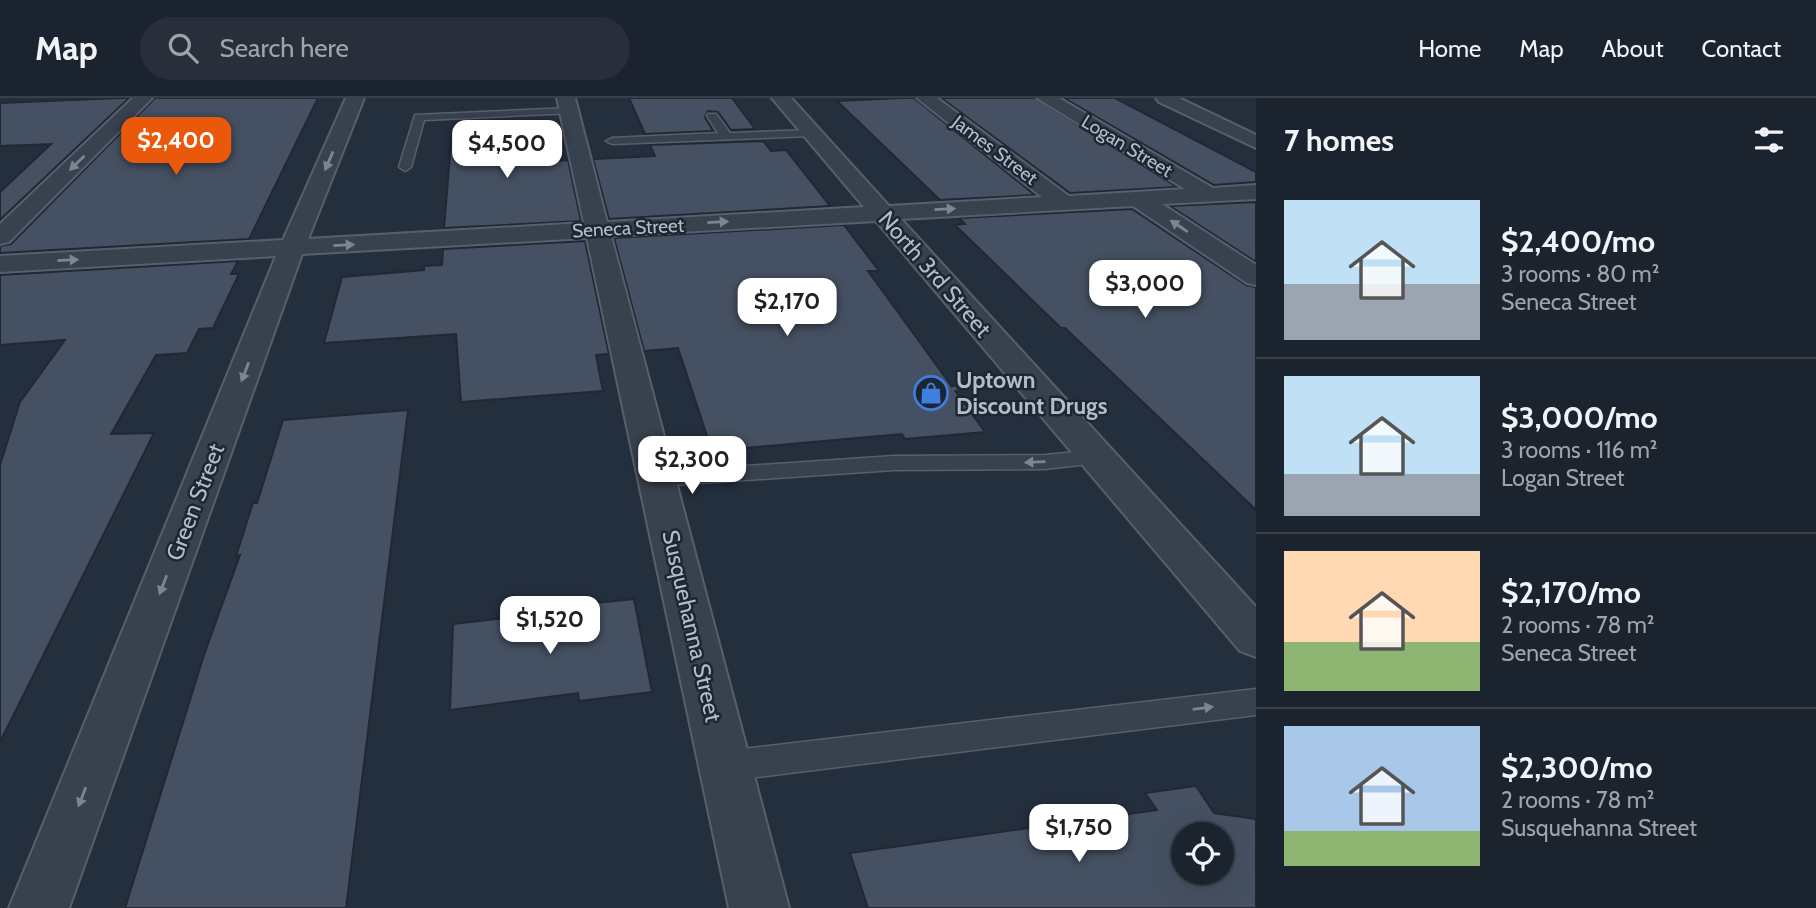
<!DOCTYPE html>
<html lang="en">
<head>
<meta charset="utf-8">
<style>
	:root { --surface:#1b232e; --page:#282f3a; --text:#f1f3f6; --muted:#a0a4aa; --line:#39404a; --accent:#ea580c }
	body { margin:0; font-family:Cabin,sans-serif; background:var(--page); color:var(--text); height:100vh; display:flex; flex-direction:column; font-size:26px; white-space:nowrap }
	* { box-sizing:border-box; margin:0 }
	p { font-size:23px; color:var(--muted) }
	.icon { flex:none; width:38px; height:38px; fill:none; stroke:currentColor; stroke-width:2; stroke-linecap:round; stroke-linejoin:round }
	.map { position:relative; flex:1; overflow:hidden }
	.panel { display:flex; flex-direction:column; background:var(--surface); width:560px }
	.panel>* { flex:none }
	.tools { position:absolute; left:1171px; top:724px; display:grid; gap:14px }
	.tools a { display:grid; place-items:center; width:63px; height:63px; border-radius:50%; background:var(--surface); box-shadow:0 7px 28px #0002,0 0 0 2px var(--line); font-size:35px }
	.price { position:absolute; translate:-50% -60px; padding:0 16px; border-radius:14px; background:#fff; color:#222; font-size:23px; line-height:46px; filter:drop-shadow(0 2px 4px #0008) }
	.price::after { content:''; position:absolute; left:50%; top:42px; width:21px; height:16px; margin-left:-10px; background:inherit; clip-path:polygon(0 0,100% 0,50% 100%) }
	.price.active { background:var(--accent); color:#fff }
	ul { padding:0; list-style:none }
	li { display:flex; align-items:center; gap:21px; height:175px; padding:0 28px }
	li+li { border-top:2px solid var(--line) }
	li span { display:grid; place-items:center; flex:none; width:196px; height:140px; border-radius:0px; color:#555 }
	li>.icon { margin-inline-start:auto }
	span .icon { width:84px; height:84px; fill:#fffc; stroke-width:1 }
	li b { font-size:30px }
	h2 { display:flex; justify-content:space-between; align-items:center; height:84px; padding:0 28px; font-size:30px }
	header { display:flex; align-items:center; gap:42px; box-sizing:border-box; height:98px; padding:0 35px; background:var(--surface); border-bottom:2px solid var(--line) }
	header strong { font-size:33px }
	nav { display:flex; gap:38px; margin-inline-start:auto; font-size:24px }
	.search { width:490px; height:63px; background:var(--page); display:flex; align-items:center; gap:18px; box-sizing:border-box; padding:0 24px; border-radius:38px; color:var(--muted); font-size:26px }
	main { display:flex; flex:1; min-height:0 }
	.map>svg:first-child { display:block }
	.building { fill:#455162; stroke:#1f2835; stroke-width:2; fill-rule:evenodd }
	.lines { fill:none; stroke-linecap:round; stroke-linejoin:round }
	.service-casing { stroke:#565f6c; stroke-width:3 }
	.minor-casing { stroke:#565f6c; stroke-width:4 }
	.path { stroke:#44595c; stroke-width:3.5; stroke-dasharray:4.5 4.5; stroke-linecap:butt }
	.service { fill:#38414e; fill-rule:evenodd }
	.minor { fill:#38414e; fill-rule:evenodd }
	.oneway { fill:#7c8592 }
	.labels { text-anchor:middle; dominant-baseline:central; stroke-width:5; stroke-linejoin:round; paint-order:stroke }
	.far-street-label { font-size:19px; fill:#b4bcc9; stroke:#1d2633 }
	.street-label { font-size:23px; fill:#b4bcc9; stroke:#1d2633 }
	.poi-label { font-size:23px; font-weight:bold; fill:#b4bcc9; stroke:#1d2633; text-anchor:start }
</style>
</head>
<body>
<header>
<strong>Map</strong>
<div class="search"><svg class="icon" aria-label="search" viewBox="0 0 24 24"><circle cx="10" cy="10" r="6"/><path d="M15 15l6 6"/></svg>Search here</div>
<nav><a>Home</a><a>Map</a><a>About</a><a>Contact</a></nav>
</header>
<main>
<div class="map">
<svg width="1256" height="810" viewBox="0 0 1256 810">
	<rect width="100%" height="100%" fill="#242f3e"/>
	<path class="building" d="M 121,0 L 129,0 L 0,122 L 0,94 L 51,46 L 0,48 L 0,5 Z
		M 155,0 L 318,0 L 249,141 L 0,155 L 0,148 L 11,146 Z
		M 629,0 L 732,0 L 755,31 L 731,32 L 718,14 L 708,13 L 705,19 L 713,33 L 645,36 Z
		M 902,0 L 914,0 L 1035,97 L 940,102 L 837,3 Z
		M 941,0 L 1035,0 L 1177,89 L 1070,95 Z
		M 1064,0 L 1115,0 L 1256,74 L 1256,84 L 1214,87 Z
		M 546,29 L 552,63 L 568,62 L 581,123 L 444,130 L 452,33 Z
		M 763,43 L 771,53 L 786,52 L 830,108 L 609,121 L 593,61 L 655,58 L 650,47 Z
		M 1256,104 L 1256,164 L 1170,108 Z
		M 1132,111 L 1246,187 L 1256,189 L 1256,412 L 1065,230 L 1061,230 L 955,127 L 965,126 L 959,120 Z
		M 844,127 L 879,173 L 868,173 L 985,334 L 905,341 L 902,336 L 712,353 L 678,250 L 644,253 L 614,140 Z
		M 585,143 L 609,256 L 596,257 L 603,293 L 461,304 L 456,236 L 324,245 L 342,179 L 424,172 L 424,168 L 442,167 L 443,151 Z
		M 238,163 L 231,176 L 239,176 L 213,230 L 199,231 L 187,255 L 156,257 L 111,336 L 154,335 L 0,644 L 0,367 L 20,304 L 65,242 L 0,247 L 0,177 Z
		M 408,312 L 346,810 L 125,810 L 204,557 L 240,457 L 236,458 L 253,405 L 257,405 L 283,322 Z
		M 634,501 L 652,594 L 579,603 L 578,595 L 450,612 L 453,526 L 577,512 L 576,507 Z
		M 1196,688 L 1214,715 L 1256,721 L 1256,810 L 868,810 L 850,755 L 1157,712 L 1145,695 ZM 1183,737 L 1222,737 L 1222,775 L 1183,775 Z"/>
	<g class="lines">
		<g class="service-casing">
			<path id="service" d="M 569,10 L 574,13 L 573,15 L 424,22 L 411,69 L 405,73 L 399,69 L 415,17 Z
				M 708,16 L 716,16 L 730,35 L 811,32 L 817,35 L 811,38 L 612,46 L 606,43 L 612,40 L 718,35 L 707,18 Z
				M 1097,352 L 1105,354 L 1108,359 L 1105,364 L 1045,371 L 894,372 L 658,388 L 650,386 L 647,381 L 650,376 L 658,374 L 894,358 L 1045,357 Z
				M 1256,591 L 1256,617 L 725,683 L 714,678 L 710,668 L 714,658 L 725,653 Z"/>
		</g>
		<g class="minor-casing">
			<path id="minor" d="M 133,0 L 152,0 L 9,144 L 0,146 L 0,126 Z
				M 346,0 L 364,0 L 308,141 L 584,125 L 557,0 L 575,0 L 607,124 L 864,109 L 772,0 L 791,0 L 889,108 L 1042,99 L 917,0 L 937,0 L 1069,98 L 1185,91 L 1037,0 L 1059,0 L 1213,90 L 1256,87 L 1256,101 L 1162,106 L 1256,167 L 1256,187 L 1247,185 L 1133,108 L 901,121 L 1256,509 L 1256,559 L 1240,553 L 876,123 L 611,138 L 789,810 L 729,810 L 587,140 L 302,156 L 69,810 L 9,810 L 276,158 L 0,174 L 0,158 L 283,142 Z
				M 1156,0 L 1179,0 L 1256,37 L 1256,50 L 1159,4 Z"/>
		</g>
		<path class="path" d="M 952,291 L 983,288"/>
		<use href="#service" class="service"/>
		<use href="#minor" class="minor"/>
	</g>
	<defs><path id="oneway-solid" d="M-6-.8H1V-3.2L6.5 0L1 3.2V.8H-6Z" transform="scale(1.75)"/></defs>
	<g class="oneway">
		<use href="#oneway-solid" transform="translate(329 63) rotate(113)"/>
		<use href="#oneway-solid" transform="translate(77 65) rotate(136)"/>
		<use href="#oneway-solid" transform="translate(945 111) rotate(-3)"/>
		<use href="#oneway-solid" transform="translate(718 124) rotate(-3)"/>
		<use href="#oneway-solid" transform="translate(1179 128) rotate(-146)"/>
		<use href="#oneway-solid" transform="translate(344 147) rotate(-3)"/>
		<use href="#oneway-solid" transform="translate(68 162) rotate(-3)"/>
		<use href="#oneway-solid" transform="translate(245 274) rotate(111)"/>
		<use href="#oneway-solid" transform="translate(1035 364) rotate(178)"/>
		<use href="#oneway-solid" transform="translate(163 487) rotate(111)"/>
		<use href="#oneway-solid" transform="translate(1203 610) rotate(-7)"/>
		<use href="#oneway-solid" transform="translate(82 699) rotate(111)"/>
	</g>
	<defs>
		<g id="shop-ring" transform="scale(1.75)"><circle r="9.5" fill="#1d2633" stroke="#3f7fe0" stroke-width="1.5"/><path d="M-5-2.5h2.3a2.7 3.5 0 0 1 5.4 0H5L5.5 6h-11ZM-1.5-2.5h3a1.5 2.3 0 0 0-3 0Z" fill="#3f7fe0"/></g>
	</defs>
	<g fill-rule="evenodd">
		<use href="#shop-ring" x="931" y="295"/>
	</g>
	<g class="labels">
		<g class="far-street-label">
			<text transform="translate(1127 48) rotate(31)">Logan Street</text>
			<text transform="translate(995 52) rotate(37)">James Street</text>
			<text transform="translate(628 130) rotate(-3)">Seneca Street</text>
		</g>
		<g class="street-label">
			<text transform="translate(935 176) rotate(49)">North 3rd Street</text>
			<text transform="translate(195 404) rotate(-69)">Green Street</text>
			<text transform="translate(692 528) rotate(77)">Susquehanna Street</text>
		</g>
		<g class="poi-label">
			<text x="956" y="282">Uptown<tspan x="956" dy="26">Discount Drugs</tspan></text>
		</g>
	</g>
</svg>
<div class="tools">
<a><svg class="icon" aria-label="locate" viewBox="0 0 24 24"><circle cx="12" cy="12" r="6"/><path d="M12 2v4M12 18v4M2 12h4M18 12h4"/></svg></a>
</div>
<b class="price active" style="left:176px;top:79px">$2,400</b>
<b class="price" style="left:507px;top:82px">$4,500</b>
<b class="price" style="left:1145px;top:222px">$3,000</b>
<b class="price" style="left:787px;top:240px">$2,170</b>
<b class="price" style="left:692px;top:398px">$2,300</b>
<b class="price" style="left:550px;top:558px">$1,520</b>
<b class="price" style="left:1079px;top:766px">$1,750</b>
</div>
<section class="panel">
<h2>7 homes<svg class="icon" aria-label="filters" viewBox="0 0 24 24"><path d="M4 7h16M4 17h16"/><circle cx="9" cy="7" r="2"/><circle cx="15" cy="17" r="2"/></svg></h2>
<ul>
<li><span style="background:linear-gradient(#bfe0f5 60%,#9aa5b1 0)"><svg class="icon" aria-label="home" viewBox="0 0 24 24"><path d="M3 11l9-7 9 7M6 9v11h12V9"/></svg></span><div><b>$2,400/mo</b><p>3 rooms · 80 m²</p><p>Seneca Street</p></div></li>
<li><span style="background:linear-gradient(#bfe0f5 70%,#9aa5b1 0)"><svg class="icon" aria-label="home" viewBox="0 0 24 24"><path d="M3 11l9-7 9 7M6 9v11h12V9"/></svg></span><div><b>$3,000/mo</b><p>3 rooms · 116 m²</p><p>Logan Street</p></div></li>
<li><span style="background:linear-gradient(#ffd9b3 65%,#8fb573 0)"><svg class="icon" aria-label="home" viewBox="0 0 24 24"><path d="M3 11l9-7 9 7M6 9v11h12V9"/></svg></span><div><b>$2,170/mo</b><p>2 rooms · 78 m²</p><p>Seneca Street</p></div></li>
<li><span style="background:linear-gradient(#a9c7e8 75%,#8fb573 0)"><svg class="icon" aria-label="home" viewBox="0 0 24 24"><path d="M3 11l9-7 9 7M6 9v11h12V9"/></svg></span><div><b>$2,300/mo</b><p>2 rooms · 78 m²</p><p>Susquehanna Street</p></div></li>
</ul>
</section>
</main>
</body>
</html>
